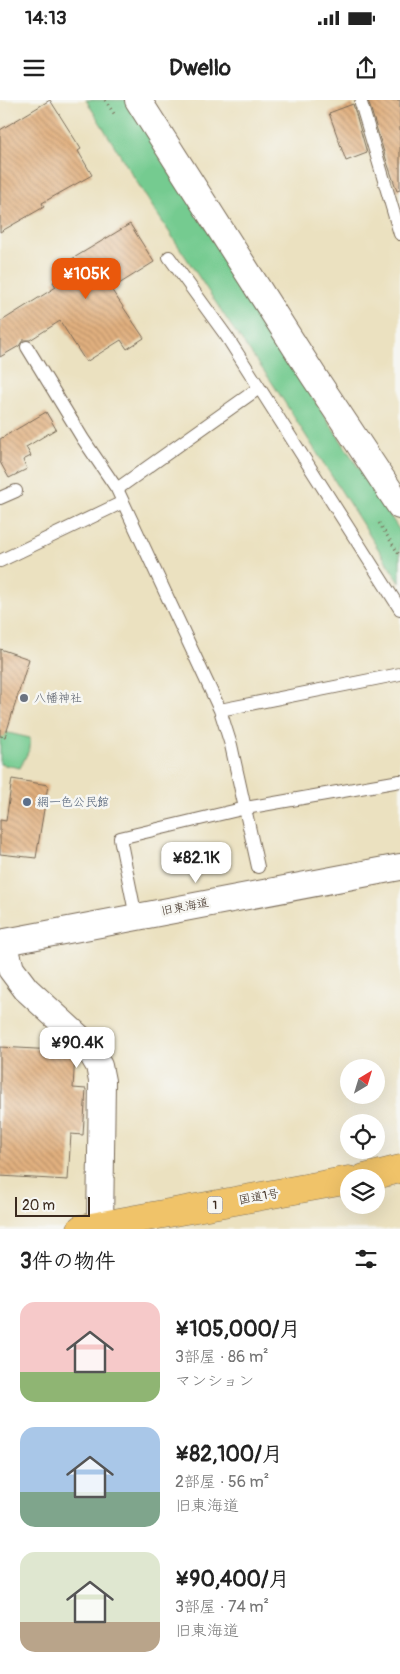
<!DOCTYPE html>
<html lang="ja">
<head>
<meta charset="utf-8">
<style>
	:root { --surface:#fff; --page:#f6f6f6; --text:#222; --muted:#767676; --accent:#ea580c }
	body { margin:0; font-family:Pangolin,"Klee One",sans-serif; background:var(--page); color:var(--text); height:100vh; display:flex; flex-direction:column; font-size:19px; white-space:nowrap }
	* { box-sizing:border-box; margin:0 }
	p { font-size:16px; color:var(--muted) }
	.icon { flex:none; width:28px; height:28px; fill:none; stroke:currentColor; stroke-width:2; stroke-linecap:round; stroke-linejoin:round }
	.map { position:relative; height:1129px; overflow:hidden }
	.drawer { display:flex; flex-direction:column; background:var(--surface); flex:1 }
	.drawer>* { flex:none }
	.needle { width:32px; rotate:38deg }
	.tools { position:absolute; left:340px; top:959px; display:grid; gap:10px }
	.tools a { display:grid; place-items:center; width:45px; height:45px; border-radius:50%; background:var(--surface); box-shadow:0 5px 20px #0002; font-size:25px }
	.scale { position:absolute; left:15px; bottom:12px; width:75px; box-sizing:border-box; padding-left:5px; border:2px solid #3b2a1e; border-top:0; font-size:14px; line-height:18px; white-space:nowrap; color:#3b2a1e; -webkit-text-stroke:4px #f6f6f2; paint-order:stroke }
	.price { position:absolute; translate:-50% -42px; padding:0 11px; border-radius:10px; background:#fff; color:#222; font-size:16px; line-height:32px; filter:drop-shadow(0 1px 2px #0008) }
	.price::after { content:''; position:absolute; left:50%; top:30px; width:15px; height:11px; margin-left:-8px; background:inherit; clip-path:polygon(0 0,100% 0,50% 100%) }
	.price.current { background:var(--accent); color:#fff }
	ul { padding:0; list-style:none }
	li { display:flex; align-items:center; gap:15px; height:125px; padding:0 20px }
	li span { display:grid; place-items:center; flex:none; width:140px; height:100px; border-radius:15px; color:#555 }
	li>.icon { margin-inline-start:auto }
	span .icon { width:60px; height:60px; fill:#fffc; stroke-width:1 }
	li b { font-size:21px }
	h2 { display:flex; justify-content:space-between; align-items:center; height:60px; padding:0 20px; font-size:21px }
	.status { display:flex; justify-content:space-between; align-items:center; height:35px; padding:0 25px; background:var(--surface); direction:ltr }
	.status svg { height:14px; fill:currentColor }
	header { display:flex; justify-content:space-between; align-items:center; height:65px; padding:0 20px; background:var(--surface); font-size:22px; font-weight:700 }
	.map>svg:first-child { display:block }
	.green { fill:#74cb90; stroke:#587a57 }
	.building { fill:url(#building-back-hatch) }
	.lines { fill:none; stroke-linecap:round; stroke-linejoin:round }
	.service-casing { stroke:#796a57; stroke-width:14 }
	.minor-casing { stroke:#796a57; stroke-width:28 }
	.trunk-casing { stroke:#796a57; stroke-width:29 }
	.path { stroke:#796a57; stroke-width:3; stroke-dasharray:1 4; stroke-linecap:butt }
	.service { stroke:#fff; stroke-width:12 }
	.minor { stroke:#fff; stroke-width:26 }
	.trunk { stroke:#f0c369; stroke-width:28 }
	.worship-dot { fill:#6b7280; stroke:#f6f6f2; stroke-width:2 }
	.service-dot { fill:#5c6f8a; stroke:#f6f6f2; stroke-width:2 }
	.labels { text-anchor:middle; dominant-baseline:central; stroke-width:5; stroke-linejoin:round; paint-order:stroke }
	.shield { fill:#f6f6f2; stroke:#73675e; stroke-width:1 }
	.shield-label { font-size:11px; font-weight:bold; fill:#3b2a1e }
	.worship-label { font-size:12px; fill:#5b616d; stroke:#f6f6f2; text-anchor:start }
	.service-label { font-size:12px; fill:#4e5e75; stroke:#f6f6f2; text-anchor:start }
	.street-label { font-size:12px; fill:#3b2a1e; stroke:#f6f6f2 }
</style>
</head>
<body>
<div class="status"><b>14:13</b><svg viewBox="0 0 49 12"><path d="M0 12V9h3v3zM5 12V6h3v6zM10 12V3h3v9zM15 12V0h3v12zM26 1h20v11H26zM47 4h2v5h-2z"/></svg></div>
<header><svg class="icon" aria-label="menu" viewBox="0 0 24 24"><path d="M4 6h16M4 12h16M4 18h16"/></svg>Dwello<svg class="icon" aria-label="share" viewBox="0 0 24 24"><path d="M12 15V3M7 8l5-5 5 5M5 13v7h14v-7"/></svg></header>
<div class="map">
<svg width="400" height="1129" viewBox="0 0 400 1129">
	<defs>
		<pattern id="building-back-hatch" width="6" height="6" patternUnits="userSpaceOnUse" patternTransform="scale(1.25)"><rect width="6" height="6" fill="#e1b07f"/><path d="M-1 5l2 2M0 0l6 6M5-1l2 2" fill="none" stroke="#b88f67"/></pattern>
	</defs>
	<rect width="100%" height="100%" fill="#f6f6f2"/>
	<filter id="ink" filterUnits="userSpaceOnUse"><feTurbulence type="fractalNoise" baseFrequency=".02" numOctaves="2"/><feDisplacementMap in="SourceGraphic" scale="10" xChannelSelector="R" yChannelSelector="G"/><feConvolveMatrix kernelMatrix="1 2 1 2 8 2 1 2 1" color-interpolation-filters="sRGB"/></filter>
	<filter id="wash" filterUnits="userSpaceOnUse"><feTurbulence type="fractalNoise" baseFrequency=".0096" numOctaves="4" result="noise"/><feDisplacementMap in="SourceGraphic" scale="20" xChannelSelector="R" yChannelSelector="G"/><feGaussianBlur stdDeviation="1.12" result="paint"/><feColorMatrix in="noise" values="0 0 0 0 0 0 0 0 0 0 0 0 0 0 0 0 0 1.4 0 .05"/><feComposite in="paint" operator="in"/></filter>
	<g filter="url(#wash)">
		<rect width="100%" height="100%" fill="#ebe1c0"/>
		<path class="green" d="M 86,0 L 127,0 L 283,252 L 400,431 L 400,483 L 271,281 L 232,227 L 150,103 Z
			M 0,631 L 30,638 L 30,648 L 20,668 L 0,664 Z"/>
		<g id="blocks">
			<path class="building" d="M 50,0 L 81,49 L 78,51 L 92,75 L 42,103 L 44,107 L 0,132 L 0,30 Z
				M 368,0 L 400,0 L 400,90 L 397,91 L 387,62 Z
				M 353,4 L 367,53 L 346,61 L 329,13 Z
				M 130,124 L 154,162 L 111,189 L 144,238 L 127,249 L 121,240 L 86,262 L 60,221 L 30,240 L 23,240 L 19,246 L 0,257 L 0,222 L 56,187 L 53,182 L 77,167 L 72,159 Z
				M 46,312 L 56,329 L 26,347 L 31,356 L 23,360 L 27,369 L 9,378 L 0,362 L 0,339 Z
				M 0,549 L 29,559 L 5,637 L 0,636 Z
				M 12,679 L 48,685 L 36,758 L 0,754 L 0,720 L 6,721 Z
				M 0,947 L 72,951 L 75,955 L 73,988 L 86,989 L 83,1035 L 71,1034 L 68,1080 L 0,1076 Z"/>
		</g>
	</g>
	<g filter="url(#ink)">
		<use href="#blocks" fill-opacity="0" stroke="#796a57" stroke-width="1"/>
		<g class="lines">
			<g class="service-casing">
				<path id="service" d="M 361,3 L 400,134
					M 169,157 L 227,237 L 400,509
					M 27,247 L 83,339 L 117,389 L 220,610 L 231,645 L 258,767
					M 117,389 L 259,288
					M 0,398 L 16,391
					M 0,461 L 123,402
					M 220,610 L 400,574
					M 136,817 L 120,738 L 246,708 L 400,681"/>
			</g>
			<g class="minor-casing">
				<path id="minor" d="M 138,0 L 313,275 L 400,406
					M 4,842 L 11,869 L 26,889 L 86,944 L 99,966 L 102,981 L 100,1126
					M 0,843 L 400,767"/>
			</g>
			<g class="trunk-casing">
				<path id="trunk" d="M 364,1078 L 400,1069
					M 81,1129 L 349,1080"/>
			</g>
			<path class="path" d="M 105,0 L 115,15
				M 379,423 L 400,456"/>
			<use href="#service" class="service"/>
			<use href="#minor" class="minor"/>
			<use href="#trunk" class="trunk"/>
		</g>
	</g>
	<circle class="worship-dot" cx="24" cy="598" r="5"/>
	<circle class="service-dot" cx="27" cy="702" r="5"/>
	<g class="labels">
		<rect class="shield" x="207.5" y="1096.5" width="15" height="17" rx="4"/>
		<g class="shield-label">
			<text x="215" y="1105">1</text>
		</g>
		<g class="worship-label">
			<text x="34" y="598">八幡神社</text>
		</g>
		<g class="service-label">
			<text x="37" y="702">網一色公民館</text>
		</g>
		<g class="street-label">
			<text transform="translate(185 807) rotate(-11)">旧東海道</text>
			<text transform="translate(259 1097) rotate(-10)">国道1号</text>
		</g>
	</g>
</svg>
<div class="tools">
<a><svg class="needle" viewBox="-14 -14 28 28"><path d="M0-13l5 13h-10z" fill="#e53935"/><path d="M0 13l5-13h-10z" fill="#767676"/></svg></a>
<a><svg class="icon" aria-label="locate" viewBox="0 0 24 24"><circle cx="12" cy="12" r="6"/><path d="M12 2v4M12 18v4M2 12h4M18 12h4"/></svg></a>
<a><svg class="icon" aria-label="layers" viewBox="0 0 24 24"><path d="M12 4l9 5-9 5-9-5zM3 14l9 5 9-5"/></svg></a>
</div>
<div class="scale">20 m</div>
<b class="price current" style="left:86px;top:200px">¥105K</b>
<b class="price" style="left:196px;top:784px">¥82.1K</b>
<b class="price" style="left:77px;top:969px">¥90.4K</b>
</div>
<section class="drawer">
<h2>3件の物件<svg class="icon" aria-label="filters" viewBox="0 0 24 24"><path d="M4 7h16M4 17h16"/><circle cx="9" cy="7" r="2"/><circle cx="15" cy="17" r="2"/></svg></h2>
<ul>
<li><span style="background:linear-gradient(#f6c9c9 70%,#8fb573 0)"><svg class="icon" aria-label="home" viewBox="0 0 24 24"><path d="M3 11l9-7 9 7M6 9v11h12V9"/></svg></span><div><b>¥105,000/月</b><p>3部屋 · 86 m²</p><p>マンション</p></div></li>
<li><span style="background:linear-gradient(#a9c7e8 65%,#7fa58c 0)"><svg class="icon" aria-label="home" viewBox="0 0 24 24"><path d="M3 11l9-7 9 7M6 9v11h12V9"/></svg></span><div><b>¥82,100/月</b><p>2部屋 · 56 m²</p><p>旧東海道</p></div></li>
<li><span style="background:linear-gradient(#dfe7d0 70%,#b9a48a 0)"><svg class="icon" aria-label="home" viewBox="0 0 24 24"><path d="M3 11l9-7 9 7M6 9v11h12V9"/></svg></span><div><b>¥90,400/月</b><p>3部屋 · 74 m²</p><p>旧東海道</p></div></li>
</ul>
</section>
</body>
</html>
